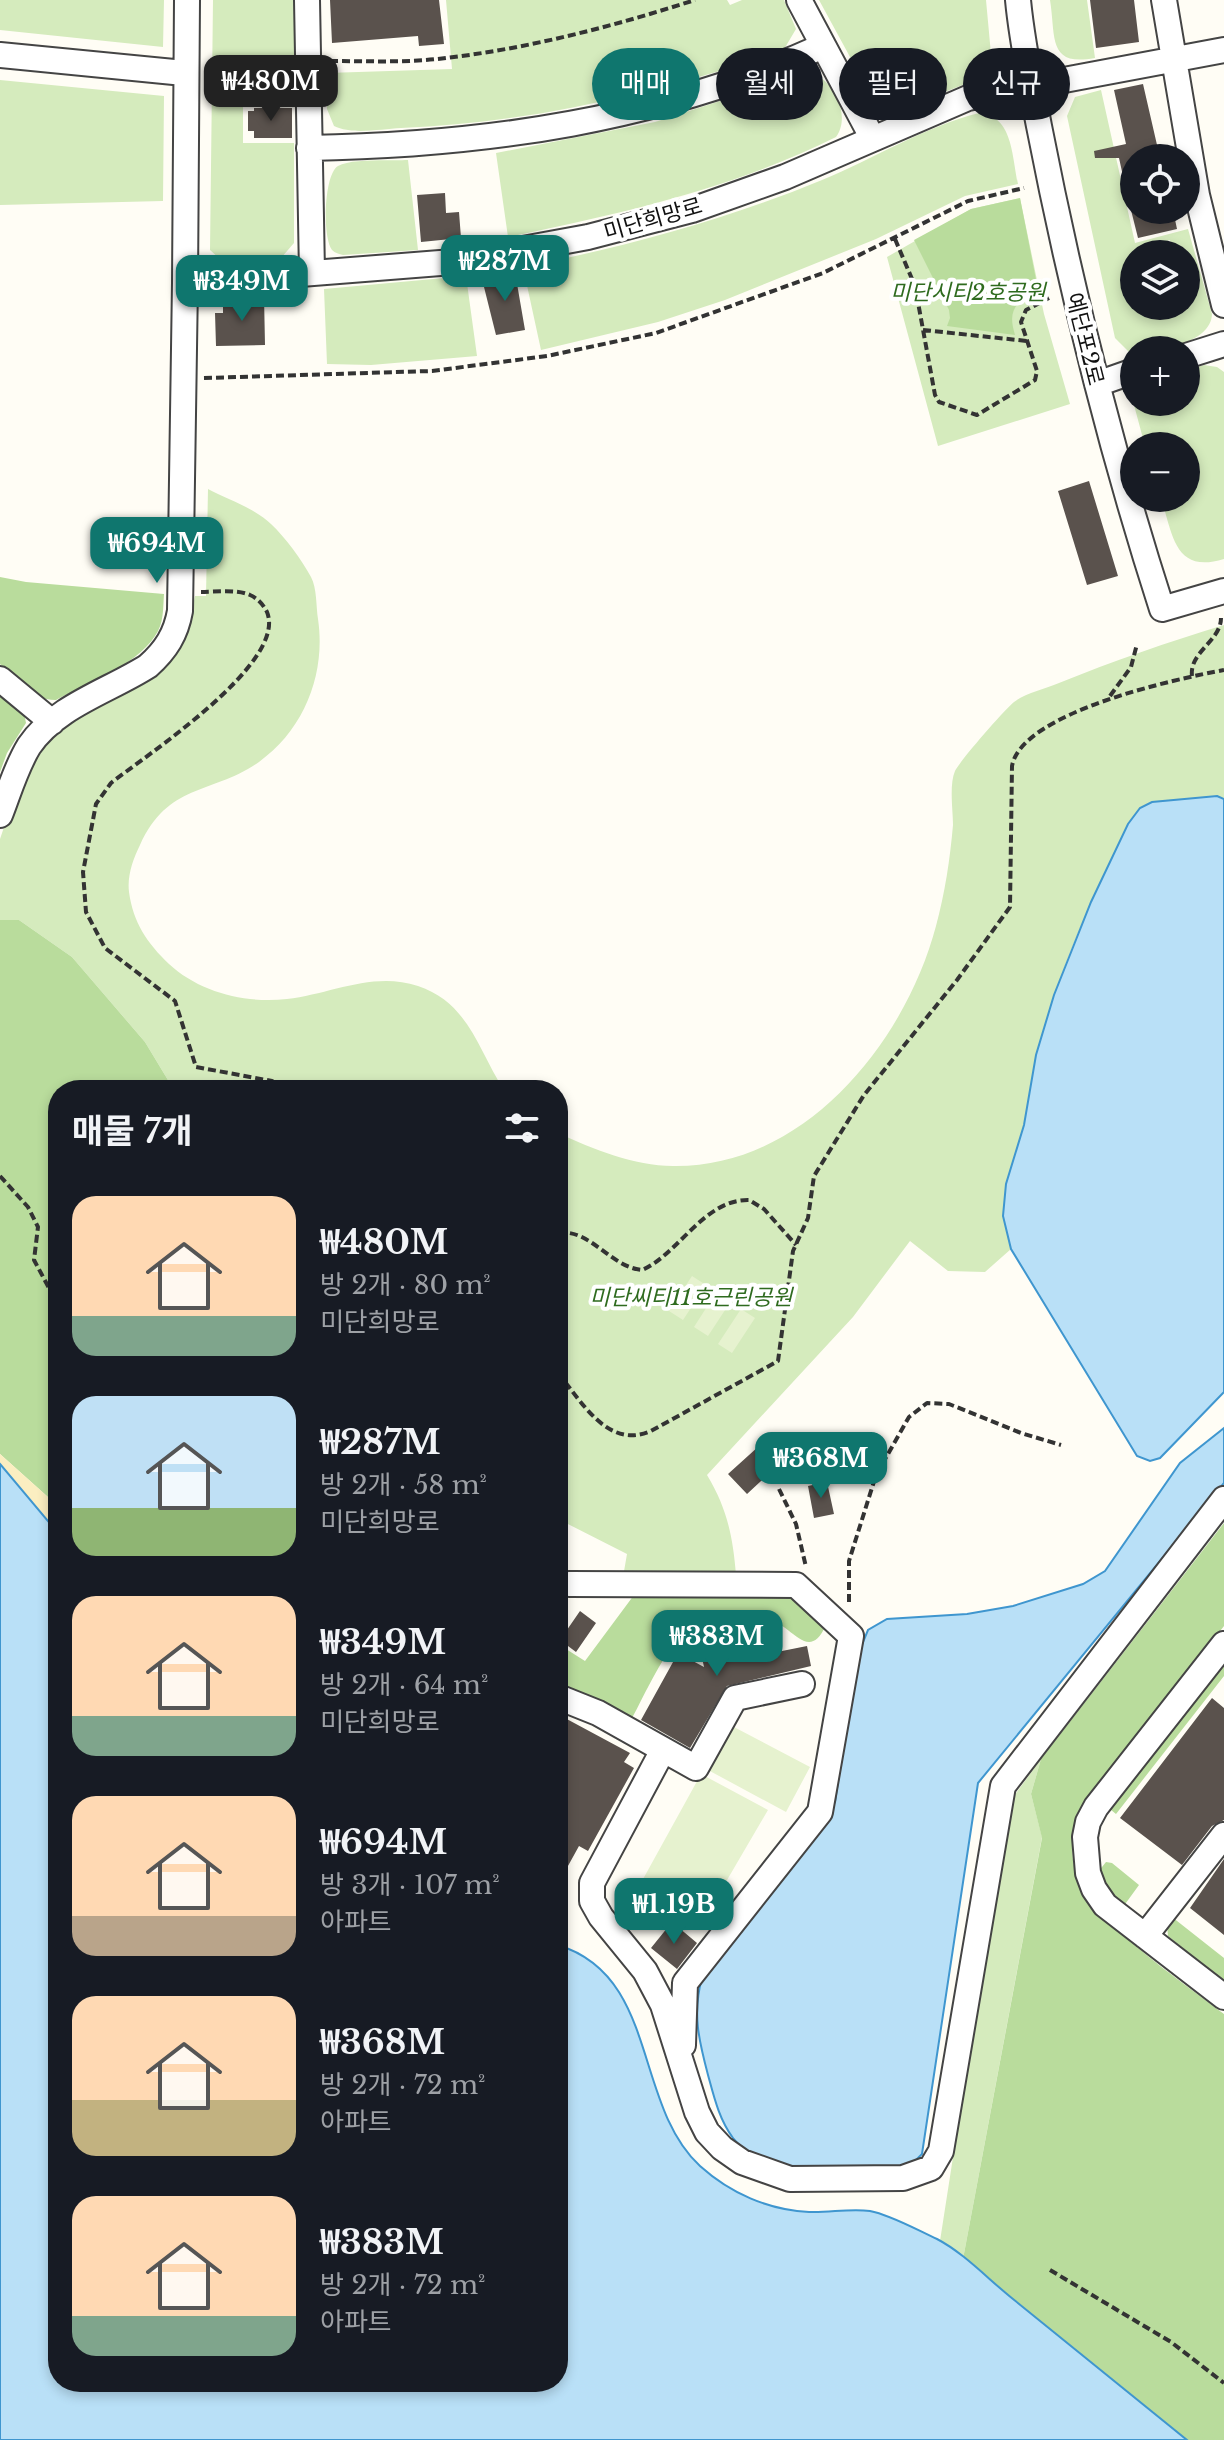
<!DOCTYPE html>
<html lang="ko">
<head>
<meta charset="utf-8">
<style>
	:root { --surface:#171b24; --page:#20242c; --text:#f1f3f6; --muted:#9ea1a6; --accent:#0f766e }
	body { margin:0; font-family:"Libre Baskerville","Noto Sans KR",serif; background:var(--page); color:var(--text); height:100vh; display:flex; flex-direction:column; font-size:30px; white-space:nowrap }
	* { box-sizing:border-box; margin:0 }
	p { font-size:26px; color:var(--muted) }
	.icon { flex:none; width:44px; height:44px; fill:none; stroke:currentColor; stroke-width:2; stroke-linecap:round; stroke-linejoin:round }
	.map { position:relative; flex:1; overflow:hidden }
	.panel { position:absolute; left:48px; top:1080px; width:520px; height:1312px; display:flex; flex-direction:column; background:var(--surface); border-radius:32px; box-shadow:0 4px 12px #0003 }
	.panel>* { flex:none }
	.banner { position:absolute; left:592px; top:48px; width:512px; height:72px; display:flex; gap:16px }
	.buttons { position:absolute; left:1120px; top:144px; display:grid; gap:16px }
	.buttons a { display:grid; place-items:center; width:80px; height:80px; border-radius:50%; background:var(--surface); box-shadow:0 4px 12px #0003; font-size:40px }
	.price { position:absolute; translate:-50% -68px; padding:0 18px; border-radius:16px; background:var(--accent); color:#fff; font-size:26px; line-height:52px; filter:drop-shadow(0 2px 4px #0008) }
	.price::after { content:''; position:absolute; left:50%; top:48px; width:24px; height:18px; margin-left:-12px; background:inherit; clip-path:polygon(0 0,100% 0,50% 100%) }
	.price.active { background:#222; color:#fff }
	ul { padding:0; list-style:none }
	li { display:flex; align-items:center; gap:24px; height:200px; padding:0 24px }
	li span { display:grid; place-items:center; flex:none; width:224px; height:160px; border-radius:24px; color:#555 }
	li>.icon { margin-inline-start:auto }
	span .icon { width:96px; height:96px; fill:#fffc; stroke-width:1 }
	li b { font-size:34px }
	h2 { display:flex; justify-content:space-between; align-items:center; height:96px; padding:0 24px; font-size:34px }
	.tag { padding:0 28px; border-radius:36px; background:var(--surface); box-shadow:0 4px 12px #0003; font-size:28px; line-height:72px }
	.tag.active { background:var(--accent); color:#fff }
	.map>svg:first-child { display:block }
	.green { fill:#d5ebbd; fill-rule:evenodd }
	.forest { fill:#b9dc9c }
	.sand { fill:#fbeec1 }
	.pitch { fill:#e6f2cf }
	.water { fill:#b9e0f7; stroke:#3f96cf; stroke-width:2 }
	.building { fill:#5a524d }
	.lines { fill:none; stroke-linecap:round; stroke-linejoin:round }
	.minor-casing { stroke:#444; stroke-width:28 }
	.path { stroke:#333; stroke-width:4; stroke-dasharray:8 4; stroke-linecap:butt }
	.minor { stroke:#fff; stroke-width:24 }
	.labels { text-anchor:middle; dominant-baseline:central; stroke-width:8; stroke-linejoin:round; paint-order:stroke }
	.street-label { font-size:22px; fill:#111; stroke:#fff }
	.park-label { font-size:22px; font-style:italic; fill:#2f6b1f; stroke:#fff }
</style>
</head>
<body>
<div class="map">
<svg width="1224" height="2440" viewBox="0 0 1224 2440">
	<rect width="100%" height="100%" fill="#fffdf5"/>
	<path class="green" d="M 0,0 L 164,0 L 163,47 L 0,30 Z
		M 213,0 L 294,0 L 295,56 L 243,57 L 243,143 L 294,143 L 294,243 L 281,258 L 221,260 L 210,250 Z
		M 446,0 L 727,0 L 730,5 L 742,0 L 784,0 L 796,29 L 783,51 C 658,92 533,123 401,128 C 381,129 352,135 334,126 L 327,109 L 327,73 L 452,69 Z
		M 819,0 L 986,0 L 992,65 L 981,78 L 900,109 L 884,109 L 874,101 Z
		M 1050,0 L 1087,0 L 1095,58 C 1047,67 1056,37 1050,0 Z
		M 807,73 C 833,75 852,116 836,137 C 734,188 620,214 508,237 L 496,153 L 655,122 Z
		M 0,80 L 164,96 L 163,201 L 0,205 Z
		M 1101,90 L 1135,243 L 1188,229 L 1212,314 C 1211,346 1148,353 1129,352 L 1115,338 L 1067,116 L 1075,97 ZM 1170,240 L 1174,254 L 1186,254 L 1186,306 L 1134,306 L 1134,254 L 1142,254 L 1141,248 Z
		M 979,113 C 1013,115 1012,157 1018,184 L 965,196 L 876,239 L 725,300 L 658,322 L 541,350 L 523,267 C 625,247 725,220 822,180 C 873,159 924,127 979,113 Z
		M 408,160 L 418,250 L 343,255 C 339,254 335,253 332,250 C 322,237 324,174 338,166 C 352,158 391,161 408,160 Z
		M 1020,198 L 1044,314 L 1070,404 L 938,446 L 887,257 L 971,209 Z
		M 466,276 L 477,356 L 371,365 L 327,364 L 324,289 Z
		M 1204,365 L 1217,367 L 1224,372 L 1224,559 C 1175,574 1173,536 1161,498 L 1186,498 L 1186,446 L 1145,446 L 1134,405 L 1134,402 L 1186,402 L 1186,371 Z
		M 208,489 C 227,499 256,509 271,524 C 285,537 302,560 311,577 C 317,588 316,606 318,619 C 326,673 305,729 259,762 C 212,795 169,782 140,845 C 133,859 127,876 129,892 C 133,922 147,943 169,964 C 199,992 246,1004 287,999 C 331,994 373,971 418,986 C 469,1003 478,1050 504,1090 L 174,1090 L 145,1042 L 72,957 L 19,920 L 0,920 L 0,839 L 20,780 L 48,736 L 174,655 L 187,633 L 195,596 L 206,596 Z
		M 1224,625 L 1224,799 L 1217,796 L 1140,808 C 1124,830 1114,855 1102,879 C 1076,934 1053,992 1037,1051 C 1031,1075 1030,1100 1024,1124 C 1012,1178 997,1191 1011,1249 L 985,1272 L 948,1271 L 910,1241 L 853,1317 L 707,1475 C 727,1508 733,1537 736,1575 L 623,1577 L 627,1554 L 558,1519 L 558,1133 C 593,1149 634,1166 673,1166 C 804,1168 905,1043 936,926 C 945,893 950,859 953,825 C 953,810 949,785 955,771 C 959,762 1005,709 1014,702 C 1025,693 1045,689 1059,683 C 1113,661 1168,642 1224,625 Z
		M 1041,1759 L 1031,1794 L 1042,1837 L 963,2259 L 940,2241 L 1005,1822 L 1011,1800 Z"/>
	<path class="forest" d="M 1020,198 L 1038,290 C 1016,302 1007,309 1015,335 L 947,326 L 950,318 L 949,310 L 914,240 L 971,209 Z
		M 0,577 L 26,582 L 164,594 C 163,608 164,624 155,636 C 134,667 87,683 56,700 C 29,699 18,683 0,664 Z
		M 0,690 L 24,713 L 26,723 L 7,753 L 0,772 Z
		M 0,920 L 19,920 L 72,957 L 145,1042 L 174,1090 L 58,1090 L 58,1506 L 0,1454 Z
		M 1224,1523 L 1224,1626 L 1085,1804 C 1073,1828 1067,1855 1079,1881 C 1099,1926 1184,1983 1224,2014 L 1224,2440 L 1187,2440 L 963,2259 L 1042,1838 L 1031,1794 L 1041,1759 Z
		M 793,1593 L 826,1625 C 806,1669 789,1613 757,1619 C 736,1623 703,1624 685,1635 C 665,1647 644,1697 632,1718 L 626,1722 L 558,1686 L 558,1644 L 585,1661 L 634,1595 Z
		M 1224,1653 L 1224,1676 L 1116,1814 L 1105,1805 Z
		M 1106,1862 L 1112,1863 L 1139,1885 L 1123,1907 L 1110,1898 L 1098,1872 Z
		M 1172,1917 L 1224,1958 L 1224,1982 L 1168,1936 L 1167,1926 Z"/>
	<path class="sand" d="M 0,1454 L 58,1506 L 58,1533 L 0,1464 Z"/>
	<path class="pitch" d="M 692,1276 L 706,1285 L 683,1320 L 669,1311 Z
		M 717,1291 L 731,1301 L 708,1336 L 694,1327 Z
		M 741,1309 L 755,1318 L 732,1353 L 718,1344 Z
		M 732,1726 L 810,1767 L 786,1812 L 708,1770 Z
		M 701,1774 L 768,1810 L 699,1928 L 637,1890 Z"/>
	<path class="water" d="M 1217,796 L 1224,799 L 1224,1392 L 1160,1458 L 1150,1461 L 1137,1456 L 1011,1249 L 1003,1216 L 1006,1184 L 1024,1125 L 1036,1055 L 1054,995 L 1091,902 L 1128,824 L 1140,808 L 1152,802 Z
		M 1224,1428 L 1224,1483 L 978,1783 L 922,2154 L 910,2166 C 861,2167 766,2182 733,2138 C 719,2119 714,2097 708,2075 C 699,2041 692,2013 702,1978 L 835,1802 L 856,1659 L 868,1630 L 887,1619 L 967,1614 L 1013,1606 L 1083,1584 L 1105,1571 L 1180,1463 Z
		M 0,1464 L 58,1533 L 58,2382 L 558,2382 L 558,1945 C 659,1976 633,2104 700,2166 C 730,2193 768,2210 809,2212 C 829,2213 850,2208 870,2211 C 891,2215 917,2230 937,2239 C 964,2253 989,2280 1013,2299 C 1071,2346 1129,2393 1187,2440 L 0,2440 Z"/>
	<path class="building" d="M 330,0 L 439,0 L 444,44 L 419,46 L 418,36 L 332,43 Z
		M 1090,0 L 1134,0 L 1139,42 L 1096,48 Z
		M 1143,84 L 1160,158 L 1134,158 L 1134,193 L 1127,194 L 1119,158 L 1095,158 L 1094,151 L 1126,144 L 1114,90 Z
		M 254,108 L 292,108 L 292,138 L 254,138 L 254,131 L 248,131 L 248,111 L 254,111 Z
		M 445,193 L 446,213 L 459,212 L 461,238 L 421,242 L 417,195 Z
		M 1131,210 L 1173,210 L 1177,229 L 1138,238 Z
		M 515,272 L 525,330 L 496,335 L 483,283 L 487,283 L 486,277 Z
		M 264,296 L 265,345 L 216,346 L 215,313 L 223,313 L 223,305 L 231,305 L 231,297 Z
		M 1089,481 L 1118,576 L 1087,585 L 1058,491 Z
		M 768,1438 L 786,1458 L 747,1494 L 728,1474 Z
		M 827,1482 L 834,1514 L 814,1518 L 808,1486 Z
		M 580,1611 L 596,1623 L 576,1652 L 560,1640 Z
		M 756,1625 L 758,1633 L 778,1629 L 782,1651 L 807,1646 L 811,1666 L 727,1686 L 690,1748 L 641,1720 L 678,1653 L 704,1667 L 698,1639 Z
		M 1212,1698 L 1224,1708 L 1224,1820 L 1212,1826 L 1182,1865 L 1120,1818 Z
		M 563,1717 L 630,1753 L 624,1762 L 634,1768 L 588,1851 L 579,1846 L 558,1884 L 558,1726 Z
		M 1224,1859 L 1224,1935 L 1190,1908 Z
		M 672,1922 L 697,1943 L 677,1969 L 651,1948 Z"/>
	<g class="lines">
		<g class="minor-casing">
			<path id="minor" d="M 187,0 L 185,283 L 453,262 L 588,237 L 692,210 L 785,177 L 968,98 L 1224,50
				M 307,0 L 312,273
				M 799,0 L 873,139
				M 1018,0 C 1022,43 1031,84 1039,126 C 1071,290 1111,451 1162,609 L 1224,591
				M 1164,0 L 1197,195 L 1224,305
				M 0,55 L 184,73
				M 309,148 C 487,145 660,120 823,46
				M 1186,356 L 1224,344
				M 1097,384 L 1134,371
				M 0,679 L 52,722
				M 0,815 C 9,792 16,767 29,746 C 56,706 109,691 148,666 C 166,650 176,634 180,611 L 185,283
				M 569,1584 L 796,1585 L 851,1636 L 820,1812 L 685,1983 L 683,2045
				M 1224,1644 L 1096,1807 L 1088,1822 L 1085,1837 L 1088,1873 L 1094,1889 L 1105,1905 L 1224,1997
				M 558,1697 L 598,1713 L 696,1768 L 735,1698 L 802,1684
				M 663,1750 L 592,1883 L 592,1901 L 601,1917 L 645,1971 L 663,2005 L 697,2112 L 707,2132 L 722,2148 L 742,2162 L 790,2179 L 903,2178 L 931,2168 L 941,2151 L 1003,1786 L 1224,1499
				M 1145,1936 L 1224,1835"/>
		</g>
		<path class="path" d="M 330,61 C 369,61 408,63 446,58 C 531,48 614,26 695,0
			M 895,239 L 915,286 L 935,395 L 939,402 L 977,415 L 1035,380 L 1037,371 L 1021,322 L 1026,310 L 1049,298
			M 923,330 L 1027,341
			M 204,378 L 432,371 L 547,356 L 656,333 L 823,273 L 968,201 L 1024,188
			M 201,592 C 215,592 236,589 250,595 C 257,598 263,604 267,612 C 288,663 145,756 111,783 L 96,804 L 83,872 L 86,912 L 105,948 L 175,1001 L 196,1067 L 272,1081 L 287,1090
			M 1192,676 C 1189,652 1221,641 1221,618
			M 1110,696 L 1131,667 L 1137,644
			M 0,1176 L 28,1207 L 38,1227 L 34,1260 L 49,1288 L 58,1318
			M 558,1233 C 590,1228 610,1267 642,1270 C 679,1254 704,1199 749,1200 L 764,1209 L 796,1245
			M 558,1373 C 582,1402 608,1450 651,1431 L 778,1361 L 793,1251 L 808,1218 L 814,1176 L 864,1095 L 957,980 L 1010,907 L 1012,766 C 1022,712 1176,679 1224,670
			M 779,1489 L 796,1524 L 806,1567
			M 849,1602 L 849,1561 L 876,1475 L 909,1417 L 927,1403 L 949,1404 L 1021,1433 L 1061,1445
			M 1050,2270 L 1171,2342 L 1224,2383"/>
		<use href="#minor" class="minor"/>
	</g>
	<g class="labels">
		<g class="street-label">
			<text transform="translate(653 219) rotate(-16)">미단희망로</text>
			<text transform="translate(1085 339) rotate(76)">예단포2로</text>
		</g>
		<g class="park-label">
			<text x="968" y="292">미단시티2호공원</text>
			<text x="691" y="1297">미단씨티11호근린공원</text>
		</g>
	</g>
</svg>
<div class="buttons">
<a><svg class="icon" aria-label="locate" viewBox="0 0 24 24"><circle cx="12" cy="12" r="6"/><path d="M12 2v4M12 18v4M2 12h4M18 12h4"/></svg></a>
<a><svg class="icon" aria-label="layers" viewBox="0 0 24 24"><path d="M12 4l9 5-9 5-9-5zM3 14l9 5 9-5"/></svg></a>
<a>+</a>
<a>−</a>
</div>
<b class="price active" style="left:271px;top:123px">₩480M</b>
<b class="price" style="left:505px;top:303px">₩287M</b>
<b class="price" style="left:242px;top:323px">₩349M</b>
<b class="price" style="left:157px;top:585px">₩694M</b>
<b class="price" style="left:821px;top:1500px">₩368M</b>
<b class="price" style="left:717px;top:1678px">₩383M</b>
<b class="price" style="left:674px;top:1946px">₩1.19B</b>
<div class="banner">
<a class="tag active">매매</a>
<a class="tag">월세</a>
<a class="tag">필터</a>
<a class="tag">신규</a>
</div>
<section class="panel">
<h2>매물 7개<svg class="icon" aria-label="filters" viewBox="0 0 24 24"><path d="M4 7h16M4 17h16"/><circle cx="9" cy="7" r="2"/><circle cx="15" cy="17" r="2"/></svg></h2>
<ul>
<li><span style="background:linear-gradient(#ffd9b3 75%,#7fa58c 0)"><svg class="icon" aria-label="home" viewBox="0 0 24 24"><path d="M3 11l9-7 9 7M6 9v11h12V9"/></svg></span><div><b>₩480M</b><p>방 2개 · 80 m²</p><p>미단희망로</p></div></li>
<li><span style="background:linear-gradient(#bfe0f5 70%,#8fb573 0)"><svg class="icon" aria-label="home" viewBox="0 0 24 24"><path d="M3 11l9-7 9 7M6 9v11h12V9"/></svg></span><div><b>₩287M</b><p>방 2개 · 58 m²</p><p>미단희망로</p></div></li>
<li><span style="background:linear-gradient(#ffd9b3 75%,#7fa58c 0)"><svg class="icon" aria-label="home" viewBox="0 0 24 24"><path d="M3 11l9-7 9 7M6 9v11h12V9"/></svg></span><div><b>₩349M</b><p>방 2개 · 64 m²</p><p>미단희망로</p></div></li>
<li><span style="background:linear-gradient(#ffd9b3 75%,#b9a48a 0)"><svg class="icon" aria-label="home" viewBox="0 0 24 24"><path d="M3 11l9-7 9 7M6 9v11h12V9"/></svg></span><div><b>₩694M</b><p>방 3개 · 107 m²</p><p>아파트</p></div></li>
<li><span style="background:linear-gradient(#ffd9b3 65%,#c2b280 0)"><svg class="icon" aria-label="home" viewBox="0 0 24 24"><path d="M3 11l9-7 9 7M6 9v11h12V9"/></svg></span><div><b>₩368M</b><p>방 2개 · 72 m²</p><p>아파트</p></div></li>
<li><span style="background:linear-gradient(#ffd9b3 75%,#7fa58c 0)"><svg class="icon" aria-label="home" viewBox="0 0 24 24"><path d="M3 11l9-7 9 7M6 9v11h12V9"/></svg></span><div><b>₩383M</b><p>방 2개 · 72 m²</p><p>아파트</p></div></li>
</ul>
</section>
</div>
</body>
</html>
